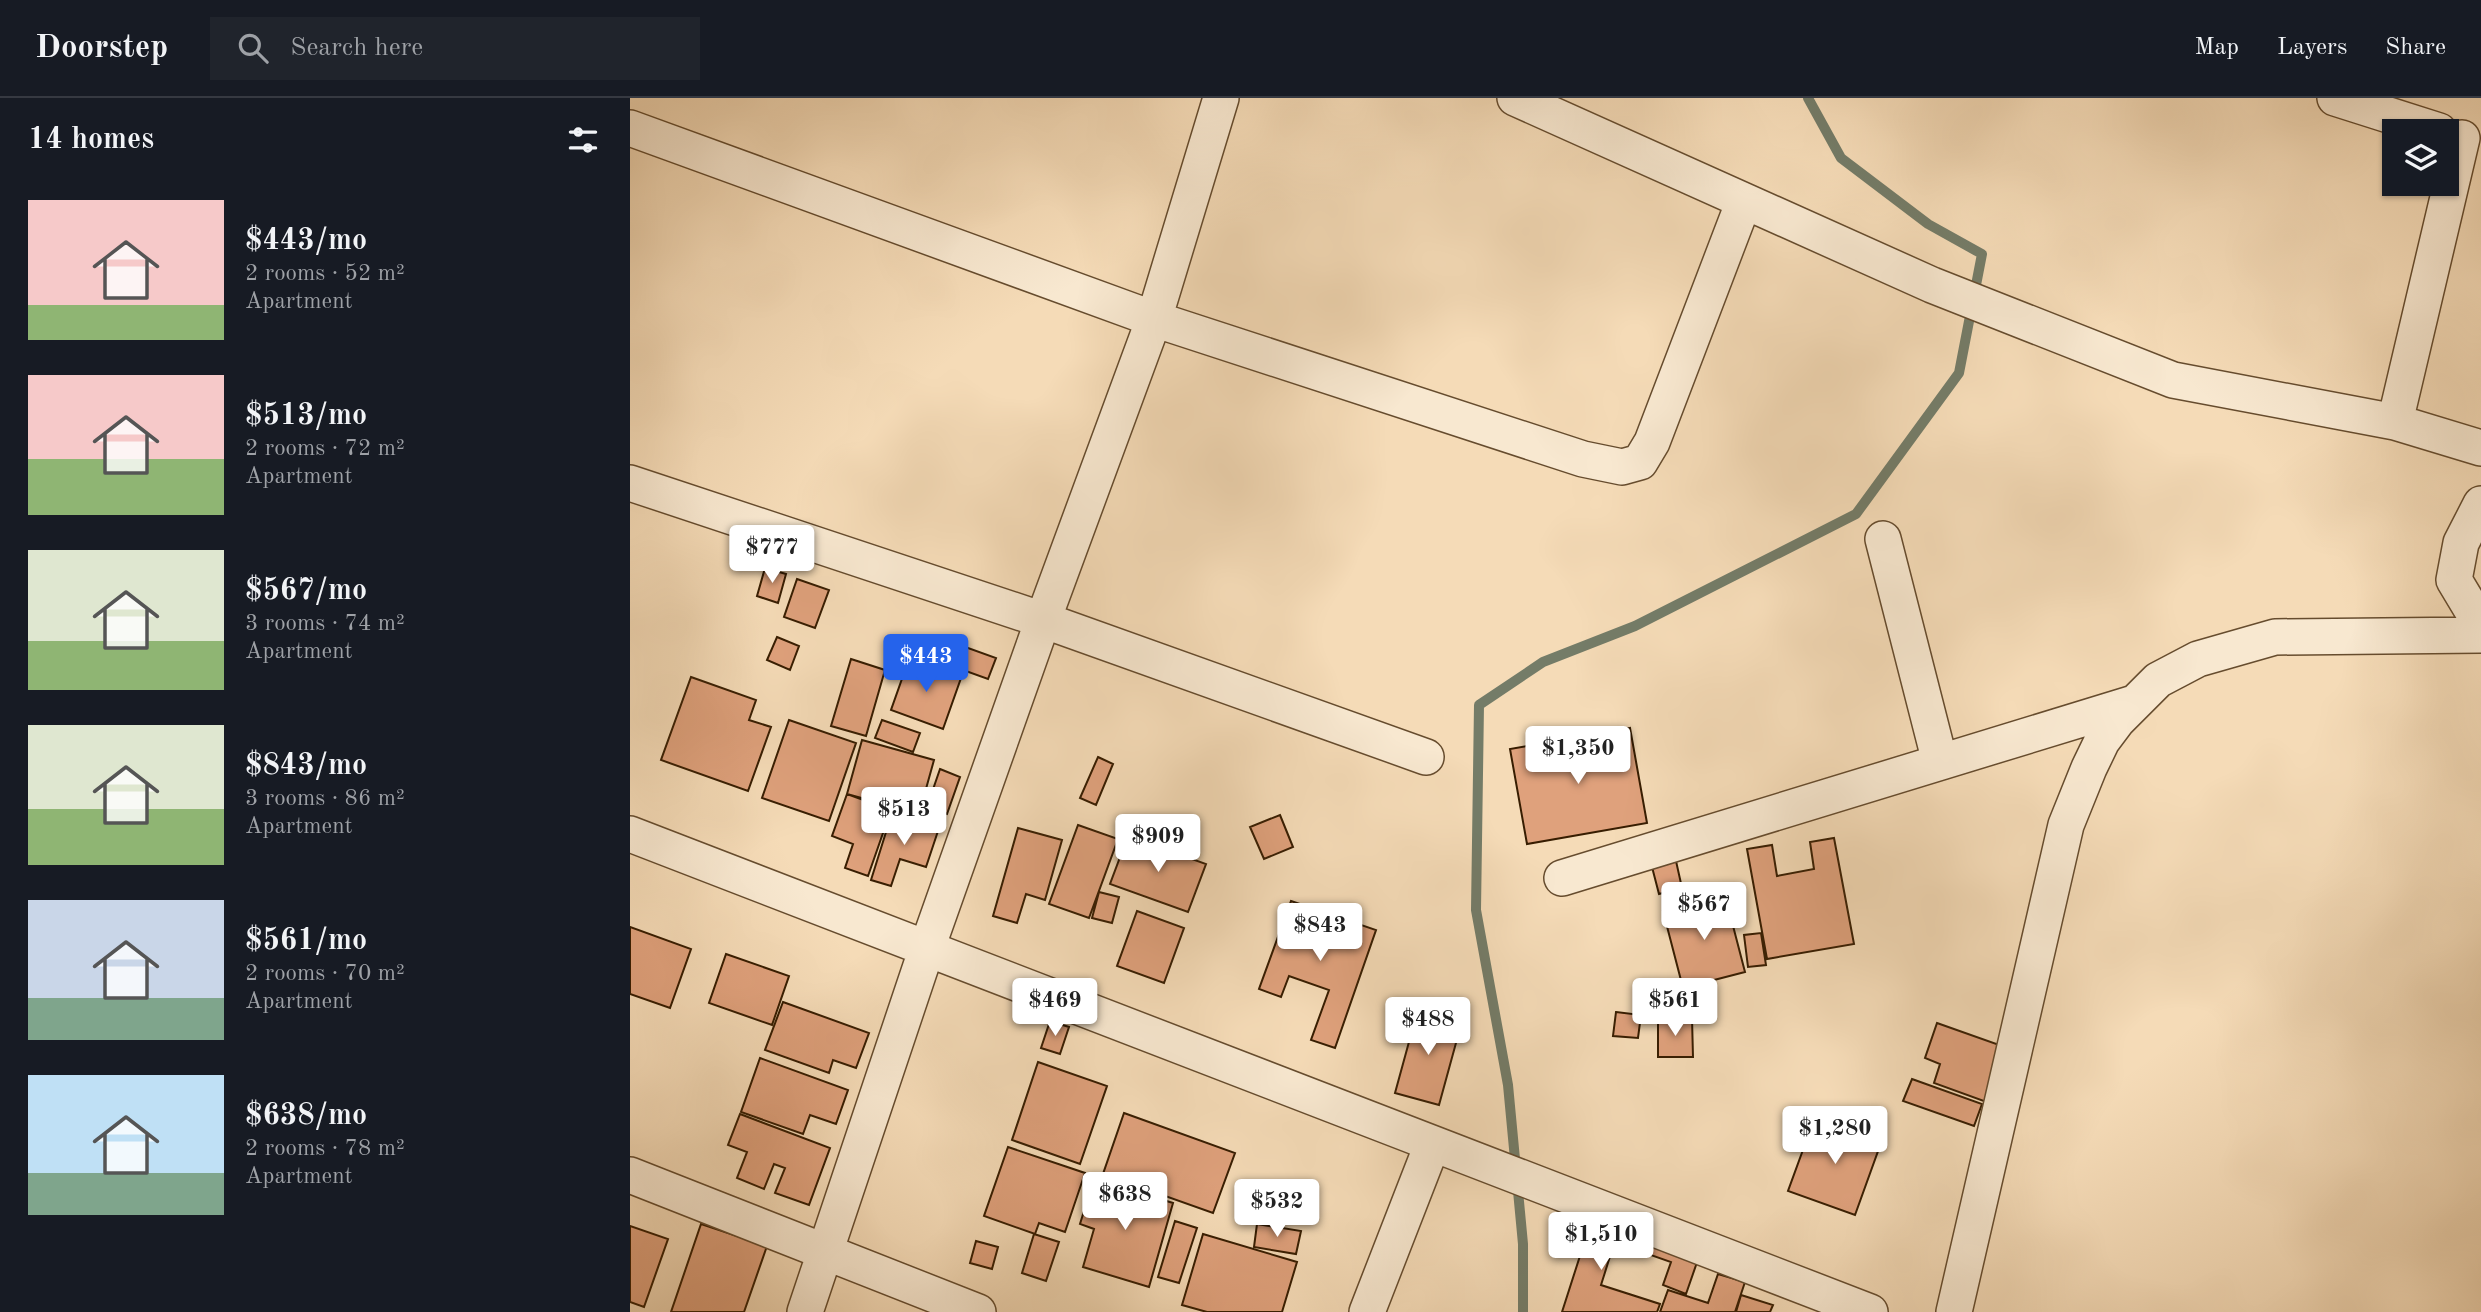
<!DOCTYPE html>
<html lang="en">
<head>
<meta charset="utf-8">
<style>
	:root { --surface:#171b24; --page:#20242c; --text:#f1f3f6; --muted:#9ea1a6; --line:#363941; --accent:#2563eb }
	body { margin:0; font-family:"Old Standard TT",serif; background:var(--page); color:var(--text); height:100vh; display:flex; flex-direction:column; font-size:26px; white-space:nowrap }
	* { box-sizing:border-box; margin:0 }
	p { font-size:23px; color:var(--muted) }
	.icon { flex:none; width:38px; height:38px; fill:none; stroke:currentColor; stroke-width:2; stroke-linecap:round; stroke-linejoin:round }
	.map { position:relative; flex:1; overflow:hidden }
	.drawer { display:flex; flex-direction:column; background:var(--surface); width:630px }
	.drawer>* { flex:none }
	.buttons { position:absolute; left:1752px; top:21px; display:grid; gap:14px }
	.buttons a { display:grid; place-items:center; width:77px; height:77px; border-radius:0px; background:var(--surface); box-shadow:0 2px 5px #0004; font-size:35px }
	.price { position:absolute; translate:-50% -60px; padding:0 16px; border-radius:7px; background:#fff; color:#222; font-size:23px; line-height:46px; filter:drop-shadow(0 2px 4px #0008) }
	.price::after { content:''; position:absolute; left:50%; top:42px; width:21px; height:16px; margin-left:-10px; background:inherit; clip-path:polygon(0 0,100% 0,50% 100%) }
	.price.current { background:var(--accent); color:#fff }
	ul { padding:0; list-style:none }
	li { display:flex; align-items:center; gap:21px; height:175px; padding:0 28px }
	li span { display:grid; place-items:center; flex:none; width:196px; height:140px; border-radius:0px; color:#555 }
	li>.icon { margin-inline-start:auto }
	span .icon { width:84px; height:84px; fill:#fffc; stroke-width:1 }
	li b { font-size:30px }
	h2 { display:flex; justify-content:space-between; align-items:center; height:84px; padding:0 28px; font-size:30px }
	header { display:flex; align-items:center; gap:42px; box-sizing:border-box; height:98px; padding:0 35px; background:var(--surface); border-bottom:2px solid var(--line) }
	header strong { font-size:33px }
	nav { display:flex; gap:38px; margin-inline-start:auto; font-size:24px }
	.search { width:490px; height:63px; background:var(--page); display:flex; align-items:center; gap:18px; box-sizing:border-box; padding:0 24px; border-radius:0px; color:var(--muted); font-size:26px }
	main { display:flex; flex:1; min-height:0 }
	.map>svg:first-child { display:block }
	.lines { fill:none; stroke-linecap:round; stroke-linejoin:round }
	.stream { stroke:#747c68; stroke-width:10 }
	.building { fill:#dfa17c; stroke:#371d01; stroke-width:2 }
	.street-casing { stroke:#664c2e; stroke-width:38 }
	.street { stroke:#f8e8d0; stroke-width:35 }
</style>
</head>
<body>
<header>
<strong>Doorstep</strong>
<div class="search"><svg class="icon" aria-label="search" viewBox="0 0 24 24"><circle cx="10" cy="10" r="6"/><path d="M15 15l6 6"/></svg>Search here</div>
<nav><a>Map</a><a>Layers</a><a>Share</a></nav>
</header>
<main>
<section class="drawer">
<h2>14 homes<svg class="icon" aria-label="filters" viewBox="0 0 24 24"><path d="M4 7h16M4 17h16"/><circle cx="9" cy="7" r="2"/><circle cx="15" cy="17" r="2"/></svg></h2>
<ul>
<li><span style="background:linear-gradient(#f6c9c9 75%,#8fb573 0)"><svg class="icon" aria-label="home" viewBox="0 0 24 24"><path d="M3 11l9-7 9 7M6 9v11h12V9"/></svg></span><div><b>$443/mo</b><p>2 rooms · 52 m²</p><p>Apartment</p></div></li>
<li><span style="background:linear-gradient(#f6c9c9 60%,#8fb573 0)"><svg class="icon" aria-label="home" viewBox="0 0 24 24"><path d="M3 11l9-7 9 7M6 9v11h12V9"/></svg></span><div><b>$513/mo</b><p>2 rooms · 72 m²</p><p>Apartment</p></div></li>
<li><span style="background:linear-gradient(#dfe7d0 65%,#8fb573 0)"><svg class="icon" aria-label="home" viewBox="0 0 24 24"><path d="M3 11l9-7 9 7M6 9v11h12V9"/></svg></span><div><b>$567/mo</b><p>3 rooms · 74 m²</p><p>Apartment</p></div></li>
<li><span style="background:linear-gradient(#dfe7d0 60%,#8fb573 0)"><svg class="icon" aria-label="home" viewBox="0 0 24 24"><path d="M3 11l9-7 9 7M6 9v11h12V9"/></svg></span><div><b>$843/mo</b><p>3 rooms · 86 m²</p><p>Apartment</p></div></li>
<li><span style="background:linear-gradient(#c9d6e8 70%,#7fa58c 0)"><svg class="icon" aria-label="home" viewBox="0 0 24 24"><path d="M3 11l9-7 9 7M6 9v11h12V9"/></svg></span><div><b>$561/mo</b><p>2 rooms · 70 m²</p><p>Apartment</p></div></li>
<li><span style="background:linear-gradient(#bfe0f5 70%,#7fa58c 0)"><svg class="icon" aria-label="home" viewBox="0 0 24 24"><path d="M3 11l9-7 9 7M6 9v11h12V9"/></svg></span><div><b>$638/mo</b><p>2 rooms · 78 m²</p><p>Apartment</p></div></li>
</ul>
</section>
<div class="map">
<svg width="1851" height="1214" viewBox="0 0 1851 1214">
	<rect width="100%" height="100%" fill="#f5dbb7"/>
	<filter id="stains"><feTurbulence type="fractalNoise" baseFrequency=".00286" numOctaves="4"/><feColorMatrix values="0 0 0 0 .2 0 0 0 0 .09 0 0 0 0 .02 0 0 0 .5 -.17"/></filter>
	<radialGradient id="worn" r=".72"><stop offset=".6" stop-color="#630" stop-opacity="0"/><stop offset="1" stop-color="#630" stop-opacity=".3"/></radialGradient>
	<g class="lines">
		<path class="stream" d="M 893,1214 L 893,1146 L 878,987 L 846,812 L 849,607 L 913,564 L 1005,528 L 1226,416 L 1329,275 L 1352,156 L 1298,126 L 1211,60 L 1178,0"/>
	</g>
	<path class="building" d="M 135,470 L 156,476 L 148,505 L 127,498 Z
		M 167,481 L 199,492 L 185,530 L 154,519 Z
		M 147,539 L 169,548 L 160,572 L 137,562 Z
		M 313,541 L 366,560 L 358,581 L 305,562 Z
		M 221,561 L 255,572 L 236,638 L 201,628 Z
		M 279,561 L 331,580 L 313,631 L 261,612 Z
		M 61,579 L 126,602 L 119,622 L 141,629 L 118,693 L 31,662 Z
		M 159,622 L 226,645 L 199,723 L 132,700 Z
		M 252,622 L 290,635 L 283,654 L 245,640 Z
		M 1000,630 L 1017,725 L 897,746 L 880,651 Z
		M 232,642 L 304,662 L 289,716 L 217,696 Z
		M 468,659 L 483,666 L 466,707 L 450,700 Z
		M 310,671 L 330,679 L 317,716 L 297,709 Z
		M 217,696 L 261,712 L 238,778 L 215,770 L 223,746 L 202,738 Z
		M 262,715 L 309,730 L 296,769 L 270,761 L 261,788 L 241,782 Z
		M 650,717 L 663,749 L 634,761 L 620,729 Z
		M 448,727 L 488,741 L 459,820 L 419,806 Z
		M 388,730 L 432,742 L 415,802 L 396,796 L 387,825 L 363,818 Z
		M 498,738 L 576,766 L 558,814 L 480,786 Z
		M 1204,740 L 1224,846 L 1137,861 L 1117,751 L 1142,747 L 1147,778 L 1184,771 L 1180,744 Z
		M 1046,763 L 1052,790 L 1029,796 L 1022,769 Z
		M 469,794 L 489,799 L 482,825 L 462,820 Z
		M 1095,797 L 1115,874 L 1053,890 L 1033,813 Z
		M 661,803 L 746,832 L 705,950 L 681,942 L 699,892 L 659,878 L 651,899 L 629,891 Z
		M 507,813 L 554,830 L 534,885 L 487,868 Z
		M 0,829 L 61,851 L 40,910 L 0,896 Z
		M 1131,835 L 1136,867 L 1118,869 L 1114,837 Z
		M 96,856 L 159,878 L 142,927 L 79,905 Z
		M 153,904 L 239,935 L 226,970 L 203,962 L 199,975 L 135,952 Z
		M 788,911 L 832,923 L 809,1007 L 765,995 Z
		M 986,914 L 1011,917 L 1008,940 L 983,938 Z
		M 1062,920 L 1063,959 L 1028,959 L 1028,921 Z
		M 420,923 L 439,929 L 430,956 L 411,950 Z
		M 1307,925 L 1392,955 L 1373,1010 L 1304,985 L 1310,966 L 1295,960 Z
		M 130,960 L 218,992 L 206,1026 L 180,1017 L 173,1036 L 111,1014 Z
		M 408,964 L 477,988 L 450,1066 L 382,1042 Z
		M 1282,981 L 1352,1006 L 1344,1028 L 1273,1003 Z
		M 494,1015 L 605,1055 L 583,1115 L 473,1076 Z
		M 110,1016 L 200,1050 L 179,1107 L 145,1095 L 155,1070 L 144,1066 L 134,1091 L 107,1080 L 117,1054 L 98,1047 Z
		M 1185,1019 L 1252,1042 L 1225,1117 L 1158,1093 Z
		M 378,1049 L 455,1075 L 435,1134 L 409,1125 L 405,1136 L 354,1118 Z
		M 464,1081 L 543,1105 L 519,1189 L 453,1169 L 464,1131 L 450,1126 Z
		M 966,1108 L 993,1117 L 971,1187 L 1030,1206 L 1027,1214 L 932,1214 Z
		M 545,1123 L 567,1130 L 549,1185 L 528,1179 Z
		M 1003,1124 L 1073,1147 L 1056,1196 L 1033,1187 L 1041,1164 L 995,1148 Z
		M 71,1126 L 137,1148 L 114,1214 L 41,1214 Z
		M 627,1126 L 671,1133 L 666,1156 L 624,1149 Z
		M 0,1128 L 38,1141 L 14,1209 L 0,1204 Z
		M 404,1136 L 429,1144 L 416,1183 L 392,1175 Z
		M 573,1136 L 667,1164 L 652,1214 L 577,1214 L 552,1207 Z
		M 346,1143 L 368,1149 L 362,1171 L 340,1165 Z
		M 1088,1176 L 1115,1184 L 1105,1214 L 1030,1214 L 1038,1192 L 1078,1205 Z
		M 1111,1197 L 1143,1207 L 1140,1214 L 1106,1214 Z"/>
	<g class="lines">
		<g class="street-casing">
			<path id="street" d="M 885,0 L 1302,187 L 1543,282 L 1765,324 L 1851,350
				M 1705,0 L 1809,33
				M 0,30 L 524,221 L 953,361 L 992,369 L 1010,364 L 1022,344 L 1114,103
				M 1765,324 L 1832,40
				M 0,385 L 413,522 L 796,659
				M 1851,406 L 1831,445 L 1824,482 L 1851,527
				M 1253,441 L 1310,664
				M 0,736 L 1240,1214
				M 932,780 L 1504,605
				M 0,1077 L 348,1214
				M 175,1214 L 297,850 L 413,522 L 524,221 L 591,0
				M 737,1214 L 802,1047
				M 1324,1214 L 1436,727 L 1459,670 L 1472,643 L 1487,623 L 1528,582 L 1568,561 L 1645,539 L 1851,537"/>
		</g>
		<use href="#street" class="street"/>
	</g>
	<rect width="100%" height="100%" filter="url(#stains)"/>
	<rect width="100%" height="100%" fill="url(#worn)"/>
</svg>
<div class="buttons">
<a><svg class="icon" aria-label="layers" viewBox="0 0 24 24"><path d="M12 4l9 5-9 5-9-5zM3 14l9 5 9-5"/></svg></a>
</div>
<b class="price" style="left:142px;top:487px">$777</b>
<b class="price current" style="left:296px;top:596px">$443</b>
<b class="price" style="left:948px;top:688px">$1,350</b>
<b class="price" style="left:274px;top:749px">$513</b>
<b class="price" style="left:528px;top:776px">$909</b>
<b class="price" style="left:1074px;top:844px">$567</b>
<b class="price" style="left:690px;top:865px">$843</b>
<b class="price" style="left:425px;top:940px">$469</b>
<b class="price" style="left:1045px;top:940px">$561</b>
<b class="price" style="left:798px;top:959px">$488</b>
<b class="price" style="left:1205px;top:1068px">$1,280</b>
<b class="price" style="left:495px;top:1134px">$638</b>
<b class="price" style="left:647px;top:1141px">$532</b>
<b class="price" style="left:971px;top:1174px">$1,510</b>
</div>
</main>
</body>
</html>
